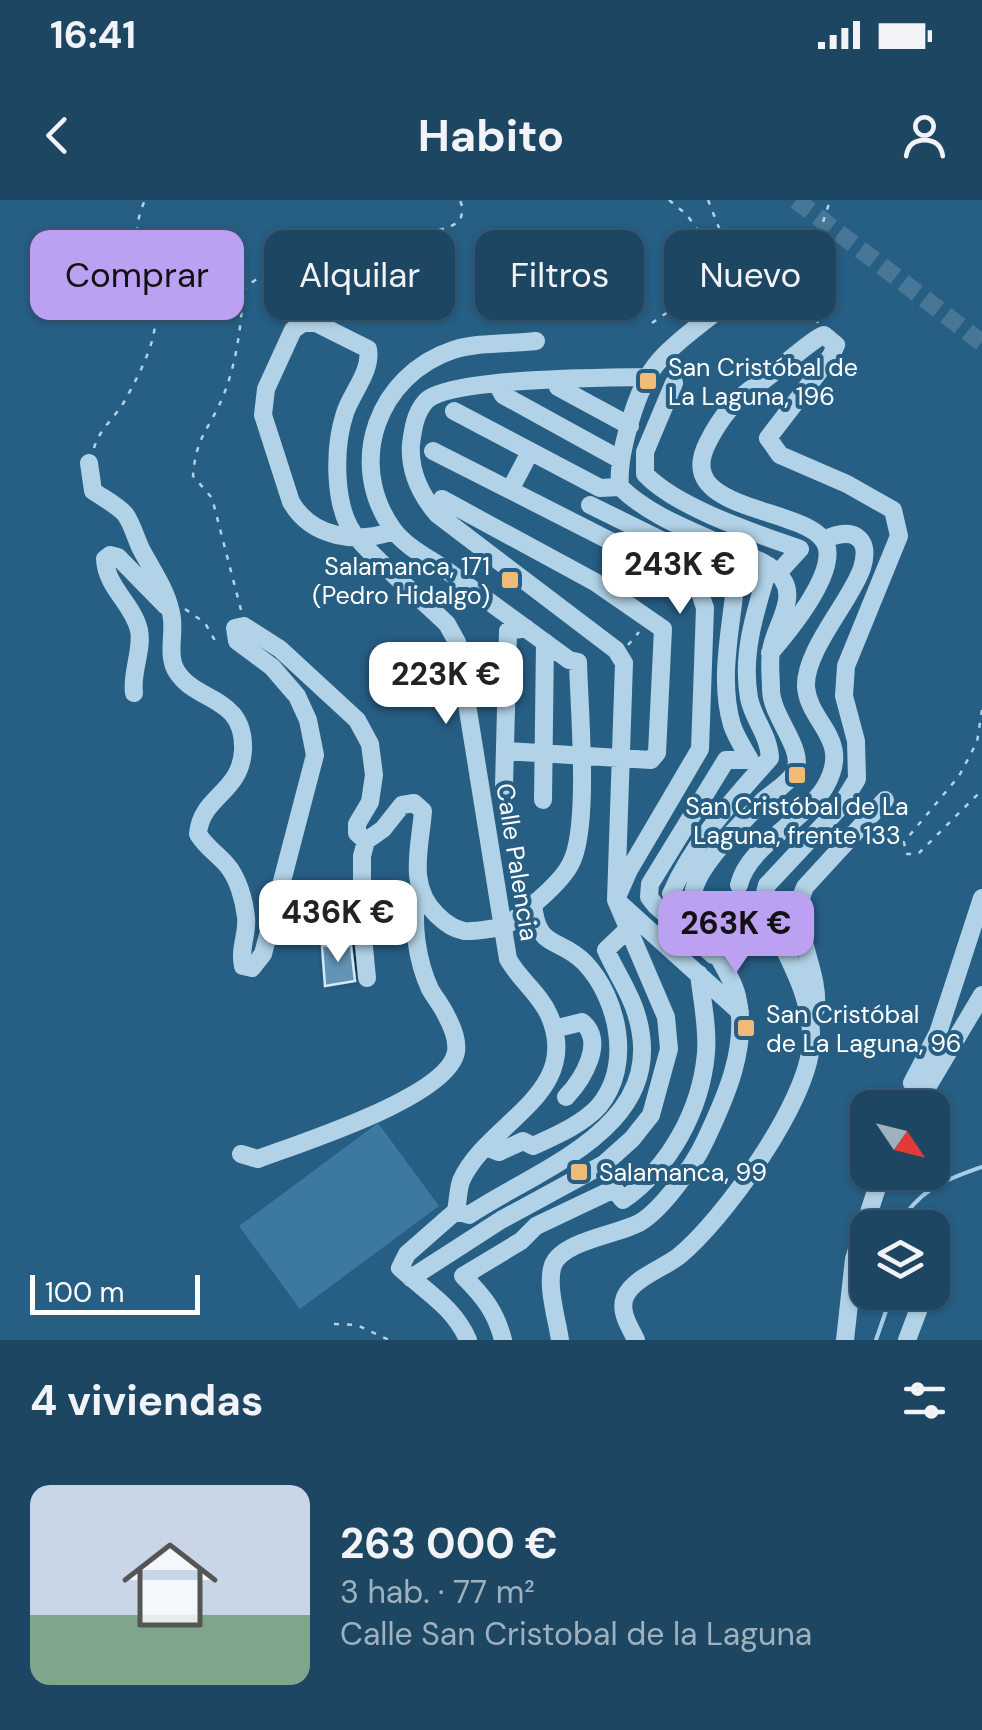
<!DOCTYPE html>
<html lang="es">
<head>
<meta charset="utf-8">
<style>
	:root { --surface:#1d4663; --page:#254d69; --text:#f1f3f6; --muted:#a0b1be; --line:#3b5e78; --accent:#bca0f2 }
	body { margin:0; font-family:"DM Sans",sans-serif; background:var(--page); color:var(--text); height:100vh; display:flex; flex-direction:column; font-size:38px; white-space:nowrap }
	* { box-sizing:border-box; margin:0 }
	p { font-size:32px; color:var(--muted) }
	.icon { flex:none; width:55px; height:55px; fill:none; stroke:currentColor; stroke-width:2; stroke-linecap:round; stroke-linejoin:round }
	.map { position:relative; height:1140px; overflow:hidden }
	.panel { display:flex; flex-direction:column; background:var(--surface); flex:1 }
	.panel>* { flex:none }
	.hud { position:absolute; left:30px; top:30px; width:922px; height:90px; display:flex; gap:20px }
	.needle { width:65px; rotate:125deg }
	.tools { position:absolute; left:850px; top:890px; display:grid; gap:20px }
	.tools a { display:grid; place-items:center; width:100px; height:100px; border-radius:20px; background:var(--surface); box-shadow:0 2px 8px #0004,0 0 0 2px var(--line); font-size:50px }
	.scale { position:absolute; left:30px; bottom:25px; width:170px; box-sizing:border-box; padding-left:10px; border:5px solid #fff; border-top:0; font-size:28px; line-height:35px; white-space:nowrap; color:#fff; -webkit-text-stroke:8px #275e84; paint-order:stroke }
	.price { position:absolute; translate:-50% -85px; padding:0 22px; border-radius:20px; background:#fff; color:#222; font-size:32px; line-height:65px; filter:drop-shadow(0 2px 5px #0008) }
	.price::after { content:''; position:absolute; left:50%; top:60px; width:30px; height:22px; margin-left:-15px; background:inherit; clip-path:polygon(0 0,100% 0,50% 100%) }
	.price.selected { background:var(--accent); color:#111 }
	ul { padding:0; list-style:none }
	li { display:flex; align-items:center; gap:30px; height:250px; padding:0 30px }
	li+li { border-top:2px solid var(--line) }
	li span { display:grid; place-items:center; flex:none; width:280px; height:200px; border-radius:20px; color:#555 }
	li>.icon { margin-inline-start:auto }
	span .icon { width:120px; height:120px; fill:#fffc; stroke-width:1 }
	li b { font-size:42px }
	h2 { display:flex; justify-content:space-between; align-items:center; height:120px; padding:0 30px; font-size:42px }
	.tag { padding:0 35px; border-radius:20px; background:var(--surface); box-shadow:0 2px 8px #0004,0 0 0 2px var(--line); font-size:35px; line-height:90px }
	.tag.selected { background:var(--accent); color:#111 }
	.status { display:flex; justify-content:space-between; align-items:center; height:70px; padding:0 50px; background:var(--surface); direction:ltr }
	.status svg { height:28px; fill:currentColor }
	header { display:flex; justify-content:space-between; align-items:center; height:130px; padding:0 30px; background:var(--surface); font-size:45px; font-weight:700 }
	.map>svg:first-child { display:block }
	.green { fill:#3c78a0 }
	.lines { fill:none; stroke-linecap:round; stroke-linejoin:round }
	.stream { stroke:#a6cee8; stroke-width:4 }
	.building { fill:#6494b6; stroke:#d4e9f6; stroke-width:2.5; filter:url(#shadow) }
	.minor-tunnel { stroke:#477696; stroke-width:18; stroke-dasharray:18 9; stroke-linecap:butt }
	.path { stroke:#b1d2e7; stroke-width:2.5; stroke-dasharray:5 8; stroke-linecap:butt }
	.minor { stroke:#b1d2e7; stroke-width:18 }
	.poi-dot { fill:#efbb77; stroke:#275e84; stroke-width:4 }
	.labels { text-anchor:middle; dominant-baseline:central; stroke-width:8; stroke-linejoin:round; paint-order:stroke }
	.poi-label { font-size:25px; fill:#fff; stroke:#275e84; text-anchor:start }
	.street-label { font-size:25px; fill:#fff; stroke:#275e84 }
</style>
</head>
<body>
<div class="status"><b>16:41</b><svg viewBox="0 0 49 12"><path d="M0 12V9h3v3zM5 12V6h3v6zM10 12V3h3v9zM15 12V0h3v12zM26 1h20v11H26zM47 4h2v5h-2z"/></svg></div>
<header><svg class="icon" aria-label="back" viewBox="0 0 24 24"><path d="M15 5l-7 7 7 7"/></svg>Habito<svg class="icon" aria-label="person" viewBox="0 0 24 24"><circle cx="12" cy="8" r="4"/><path d="M4 21q1-7 8-7t8 7"/></svg></header>
<div class="map">
<svg width="982" height="1140" viewBox="0 0 982 1140">
	<defs>
		<filter id="shadow"><feDropShadow dx="4.5" dy="-4.5" stdDeviation="5" flood-color="#0009"/></filter>
	</defs>
	<rect width="100%" height="100%" fill="#275e84"/>
	<path class="green" d="M 378,923 L 439,1006 L 300,1109 L 239,1026 Z"/>
	<g class="lines">
		<path class="stream" d="M 896,1028 C 919,990 941,981 982,967
			M 876,1140 L 887,1108 L 886,1092"/>
	</g>
	<path class="building" d="M 322,746 L 351,746 L 355,781 L 325,786 Z"/>
	<g class="lines">
		<path class="minor-tunnel" d="M 796,0 L 982,143"/>
		<path class="path" d="M 669,0 L 687,15 L 719,60
			M 708,0 L 723,38 L 722,61
			M 652,123 L 688,98 L 709,71 L 717,66
			M 818,123 C 798,83 818,41 830,0
			M 94,248 C 100,228 114,219 124,202 C 134,184 148,158 153,137 C 165,88 118,61 145,0
			M 185,409 L 205,423 L 214,439 L 220,438
			M 241,410 L 212,298 L 193,276 C 196,235 210,229 224,194 C 237,160 241,127 243,91 C 266,58 405,37 448,28 L 460,21 L 463,9 L 460,0
			M 628,445 L 639,432
			M 982,510 L 977,542 L 959,576 L 904,642 L 906,654 L 918,654 L 982,590
			M 334,1124 L 357,1125 L 389,1140"/>
		<path class="minor" d="M 557,181 L 558,187 L 630,226
			M 674,183 L 645,252 L 645,274 C 677,308 755,333 800,349 L 778,373
			M 497,184 L 503,195 L 621,260
			M 454,211 L 600,288 L 620,287
			M 433,251 L 510,290
			M 530,252 L 510,290 L 687,380 L 700,393 L 705,408 L 700,549 L 629,670 L 618,695
			M 89,263 L 93,291 C 103,298 117,305 125,314 C 132,323 136,339 141,349 C 153,372 169,393 172,419 C 174,437 167,457 177,472 C 197,503 245,496 243,550 C 241,593 201,596 198,634 C 206,647 216,653 226,664 C 238,677 244,700 246,717 C 248,734 239,748 243,766 L 252,768 L 263,754 L 315,555 L 308,520 L 297,496 L 272,467 L 237,441 L 235,428 L 244,426 L 280,449 L 357,520 L 370,544 L 374,575 L 370,602 L 357,624 L 357,633 L 366,641
			M 442,299 L 595,382 L 663,429 L 657,553 L 651,560 L 506,551
			M 590,305 L 736,377 C 732,425 718,478 732,525 C 736,537 744,549 750,560 L 726,560 L 650,684 L 649,697 L 656,706 L 713,755
			M 393,331 C 357,344 312,338 291,302 L 263,215 L 266,189 L 293,130 L 303,123 L 316,123 L 368,149 C 372,171 352,192 345,213 C 334,246 332,311 358,339 C 385,369 418,396 447,424 L 457,442 L 508,759 C 519,779 540,794 549,815 C 584,894 487,922 461,981 C 458,990 458,1001 456,1011 L 407,1054 L 400,1068 C 425,1091 454,1107 468,1140
			M 134,493 C 131,472 143,450 139,430 C 133,404 106,387 105,359 L 110,355 L 118,357 L 166,406
			M 504,586 L 508,431 L 526,428
			M 543,600 L 545,442
			M 739,685 C 748,646 804,621 825,587 C 853,539 809,524 806,487 C 804,451 851,401 862,368 C 872,335 850,327 824,340
			M 617,701 L 740,812
			M 695,710 L 671,694 C 694,641 733,600 770,558 C 769,535 753,519 749,498 C 741,452 756,410 769,366
			M 504,727 C 524,713 561,684 571,663 C 590,627 579,507 578,462 L 569,460 C 528,430 487,400 446,370 C 429,358 404,346 392,328 C 346,262 378,175 453,150 C 478,142 510,144 536,141
			M 367,778 L 362,726 L 362,656 L 366,641 L 383,629 L 402,605 L 414,603 L 423,611 C 420,649 407,686 437,715 C 444,722 454,729 464,731 C 476,732 492,728 504,727
			M 816,809 C 820,768 787,726 805,687 L 885,600
			M 554,829 L 582,822 C 606,841 583,879 566,897
			M 921,896 L 912,883 L 938,833 L 982,698
			M 915,908 L 982,795
			M 486,947 L 499,952 L 523,941 L 533,946 C 555,936 583,924 599,906 C 633,865 618,798 585,763 C 559,736 537,751 533,703
			M 241,954 L 258,959 C 300,943 448,897 456,852 C 458,839 452,826 446,815 C 442,806 435,798 430,789 C 417,761 411,721 418,692
			M 456,1011 L 469,1015 C 541,967 672,926 636,813 C 630,792 615,771 606,750 L 627,730
			M 411,1078 L 501,1020 L 604,964 L 632,939 L 651,915 L 669,849 L 666,817 L 616,700 L 624,463 L 616,450 L 437,314 C 420,294 409,272 411,244 C 413,229 415,213 426,201 C 450,177 608,178 648,177
			M 503,1140 C 496,1112 484,1097 463,1076 L 521,1041 L 536,1026 L 614,989 L 623,1000 C 670,967 701,910 706,853 C 708,827 702,800 699,774
			M 560,1140 C 557,1119 546,1085 553,1065 C 563,1041 616,1035 639,1023 C 662,1010 694,965 705,941 C 726,897 749,846 737,796 C 730,766 684,715 695,686 C 703,661 742,622 761,603 C 771,593 787,585 794,573 C 807,550 771,518 771,489 C 771,477 769,464 771,451 C 773,430 797,400 783,380 C 773,363 749,357 732,349 C 693,331 651,317 620,287 C 617,256 637,185 659,161 C 675,142 699,126 718,110 L 724,100 L 728,74
			M 636,1140 C 630,1127 619,1112 625,1097 C 633,1078 664,1068 679,1056 C 724,1019 808,902 811,844 C 814,790 779,748 763,700 L 767,685 L 840,607 L 857,579 L 856,541 L 844,496 L 846,466 L 899,336 L 893,310 L 847,284 L 780,255 L 768,238 L 831,156 L 836,145 L 824,135 C 813,138 773,175 757,185 C 735,199 720,218 708,242 C 669,317 817,304 827,348 C 833,378 789,431 770,453
			M 845,1140 L 854,1059 L 882,972
			M 907,1140 L 924,1095"/>
	</g>
	<g class="poi-dot">
		<rect x="638" y="171" width="20" height="20" rx="5"/>
		<rect x="500" y="370" width="20" height="20" rx="5"/>
		<rect x="787" y="565" width="20" height="20" rx="5"/>
		<rect x="736" y="818" width="20" height="20" rx="5"/>
		<rect x="569" y="962" width="20" height="20" rx="5"/>
	</g>
	<g class="labels">
		<g class="poi-label">
			<text x="668" y="167">San Cristóbal de<tspan x="668" dy="29">La Laguna, 196</tspan></text>
			<text x="490" y="366" text-anchor="end">Salamanca, 171<tspan x="490" dy="29">(Pedro Hidalgo)</tspan></text>
			<text x="797" y="606" text-anchor="middle">San Cristóbal de La<tspan x="797" dy="29">Laguna, frente 133</tspan></text>
			<text x="766" y="814">San Cristóbal<tspan x="766" dy="29">de La Laguna, 96</tspan></text>
			<text x="599" y="972">Salamanca, 99</text>
		</g>
		<g class="street-label">
			<text transform="translate(517 662) rotate(81)">Calle Palencia</text>
		</g>
	</g>
</svg>
<div class="tools">
<a><svg class="needle" viewBox="-14 -14 28 28"><path d="M0-13l5 13h-10z" fill="#e53935"/><path d="M0 13l5-13h-10z" fill="#a0b1be"/></svg></a>
<a><svg class="icon" aria-label="layers" viewBox="0 0 24 24"><path d="M12 4l9 5-9 5-9-5zM3 14l9 5 9-5"/></svg></a>
</div>
<div class="scale">100 m</div>
<b class="price" style="left:680px;top:417px">243K €</b>
<b class="price" style="left:446px;top:527px">223K €</b>
<b class="price" style="left:338px;top:765px">436K €</b>
<b class="price selected" style="left:736px;top:776px">263K €</b>
<div class="hud">
<a class="tag selected">Comprar</a>
<a class="tag">Alquilar</a>
<a class="tag">Filtros</a>
<a class="tag">Nuevo</a>
</div>
</div>
<section class="panel">
<h2>4 viviendas<svg class="icon" aria-label="filters" viewBox="0 0 24 24"><path d="M4 7h16M4 17h16"/><circle cx="9" cy="7" r="2"/><circle cx="15" cy="17" r="2"/></svg></h2>
<ul>
<li><span style="background:linear-gradient(#c9d6e8 65%,#7fa58c 0)"><svg class="icon" aria-label="home" viewBox="0 0 24 24"><path d="M3 11l9-7 9 7M6 9v11h12V9"/></svg></span><div><b>263 000 €</b><p>3 hab. · 77 m²</p><p>Calle San Cristobal de la Laguna</p></div></li>
</ul>
</section>
</body>
</html>
